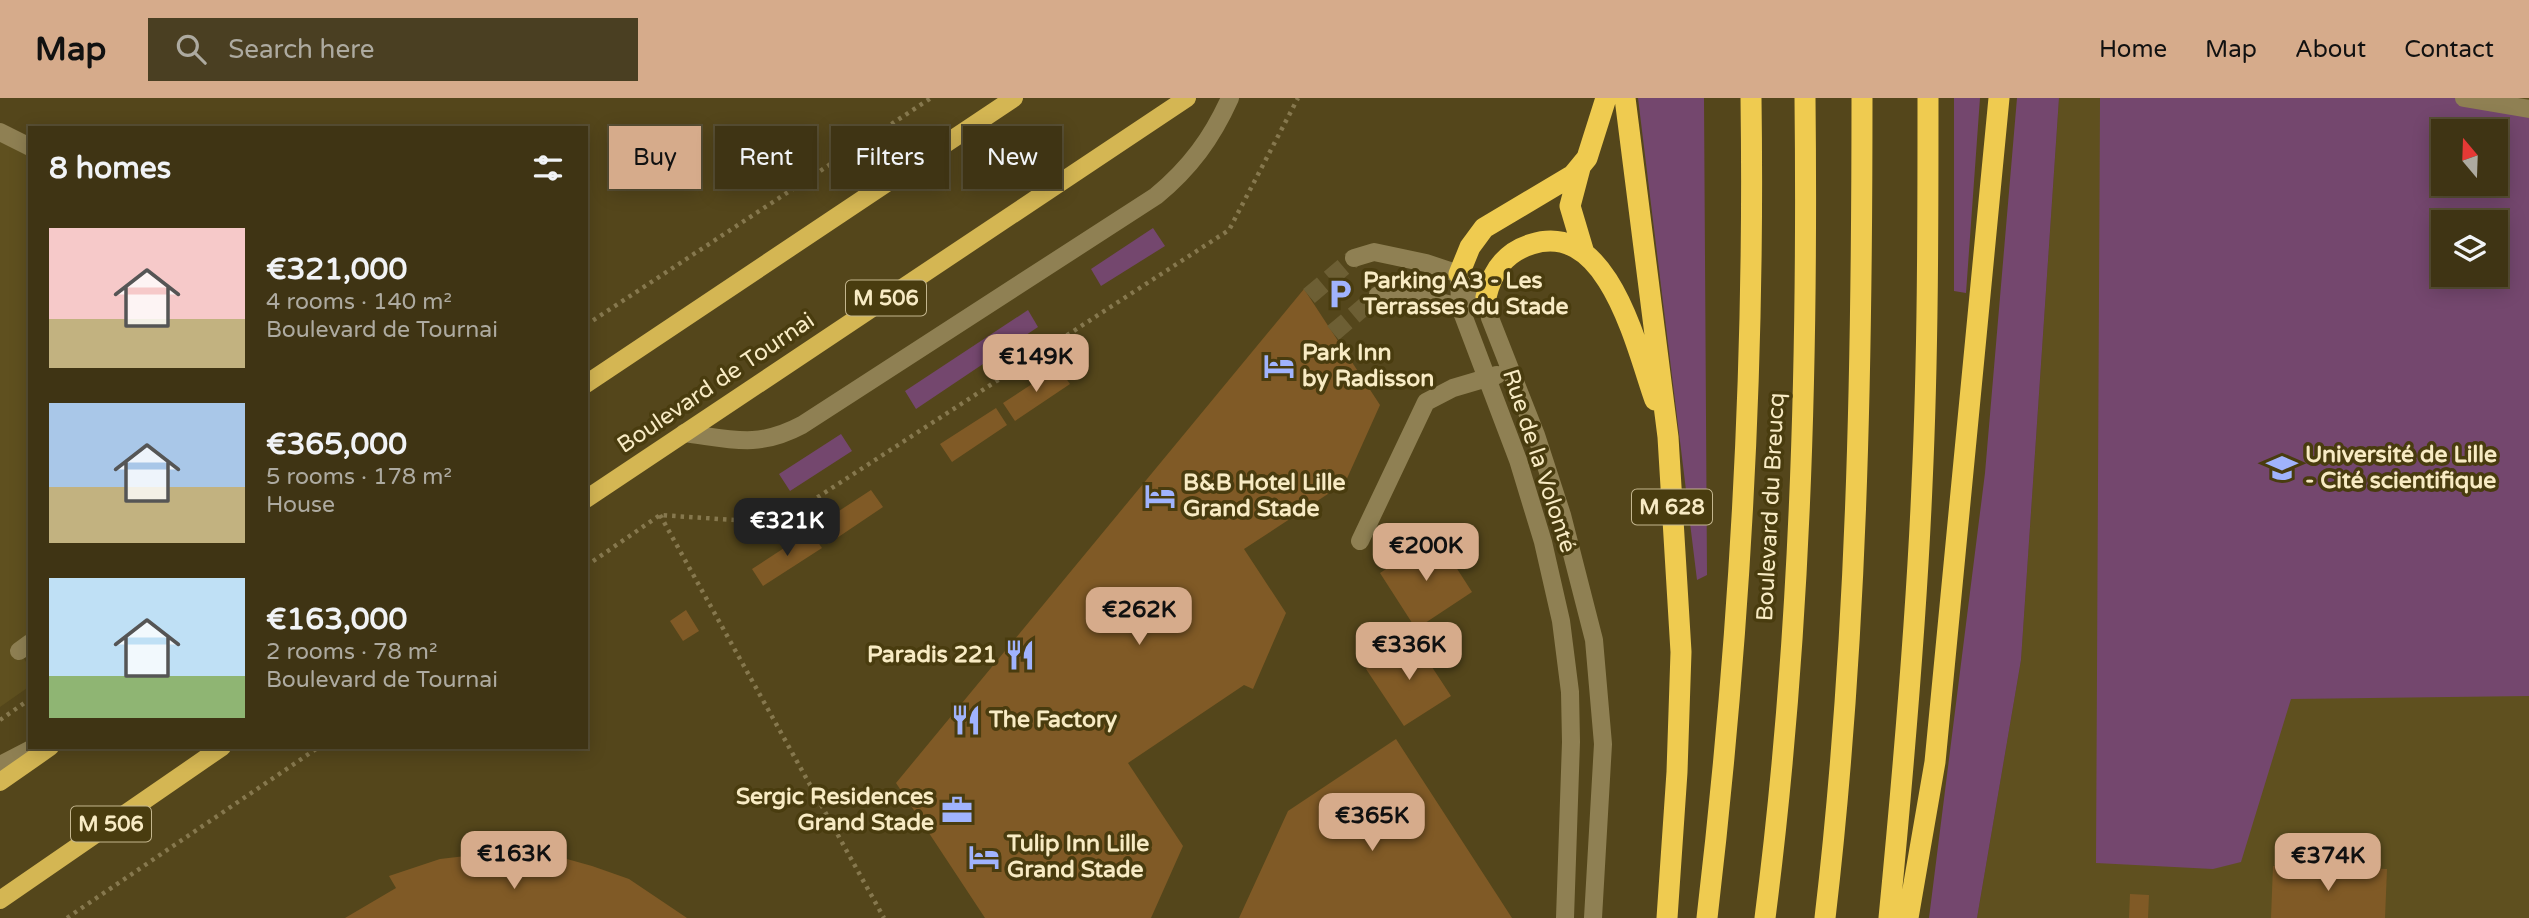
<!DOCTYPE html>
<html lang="en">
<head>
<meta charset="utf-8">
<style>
	:root { --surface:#3f3414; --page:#4a3f22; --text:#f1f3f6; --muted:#adaaa0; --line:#584f34; --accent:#d6ab8b }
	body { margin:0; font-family:"Varela Round",sans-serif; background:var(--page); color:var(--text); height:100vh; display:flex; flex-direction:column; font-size:26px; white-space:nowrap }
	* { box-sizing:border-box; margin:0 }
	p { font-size:23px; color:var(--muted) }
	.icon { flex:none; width:38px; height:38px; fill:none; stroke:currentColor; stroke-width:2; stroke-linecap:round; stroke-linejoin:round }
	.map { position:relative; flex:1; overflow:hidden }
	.drawer { position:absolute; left:28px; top:28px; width:560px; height:623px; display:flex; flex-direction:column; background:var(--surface); border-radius:0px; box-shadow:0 4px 18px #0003,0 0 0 2px var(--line) }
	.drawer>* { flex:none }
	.top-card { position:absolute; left:609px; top:28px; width:665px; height:63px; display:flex; gap:14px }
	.needle { width:46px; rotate:341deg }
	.tools { position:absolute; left:2431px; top:21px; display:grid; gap:14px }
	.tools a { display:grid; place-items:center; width:77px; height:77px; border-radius:0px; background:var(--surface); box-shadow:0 4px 18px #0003,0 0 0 2px var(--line); font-size:35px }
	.price { position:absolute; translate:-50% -60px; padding:0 16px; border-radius:14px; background:var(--accent); color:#111; font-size:23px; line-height:46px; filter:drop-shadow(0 2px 4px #0008) }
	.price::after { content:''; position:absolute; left:50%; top:42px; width:21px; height:16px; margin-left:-10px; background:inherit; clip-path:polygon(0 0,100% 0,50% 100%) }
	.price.current { background:#222; color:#fff }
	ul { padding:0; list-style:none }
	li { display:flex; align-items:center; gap:21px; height:175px; padding:0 21px }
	li span { display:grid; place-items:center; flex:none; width:196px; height:140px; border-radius:0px; color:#555 }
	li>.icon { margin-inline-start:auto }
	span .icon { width:84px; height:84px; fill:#fffc; stroke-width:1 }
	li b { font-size:30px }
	h2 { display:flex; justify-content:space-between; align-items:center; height:84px; padding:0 21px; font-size:30px }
	.pill { padding:0 24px; border-radius:0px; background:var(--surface); box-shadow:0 4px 18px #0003,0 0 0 2px var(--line); font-size:24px; line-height:63px }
	.pill.current { background:var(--accent); color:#111 }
	header { display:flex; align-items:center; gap:42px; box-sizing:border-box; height:98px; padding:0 35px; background:var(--accent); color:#111 }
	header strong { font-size:33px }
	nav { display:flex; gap:38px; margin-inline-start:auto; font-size:24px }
	.search { width:490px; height:63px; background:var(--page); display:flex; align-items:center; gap:18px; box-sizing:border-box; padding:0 24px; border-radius:0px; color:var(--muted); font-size:26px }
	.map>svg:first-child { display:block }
	.built { fill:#5f501f; fill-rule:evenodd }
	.green { fill:#74476e; fill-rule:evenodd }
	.building { fill:#805a26 }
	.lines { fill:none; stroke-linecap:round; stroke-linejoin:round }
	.minor-tunnel { stroke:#6d5f34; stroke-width:18; stroke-dasharray:18 9; stroke-linecap:butt }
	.path { stroke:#86784e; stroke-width:4.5; stroke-dasharray:3.5 5; stroke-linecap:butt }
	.minor { stroke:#8f8053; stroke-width:18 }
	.major { stroke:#d4b653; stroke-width:18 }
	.highway { stroke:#efcb50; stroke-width:21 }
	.labels { text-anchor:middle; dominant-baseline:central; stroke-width:7; stroke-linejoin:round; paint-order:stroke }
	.shield { fill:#493c0f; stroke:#c4b68e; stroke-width:2 }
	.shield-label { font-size:21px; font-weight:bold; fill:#f8ebc4 }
	.poi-label { font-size:23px; font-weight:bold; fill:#f8ebc4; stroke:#493c0f; text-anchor:start }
	.street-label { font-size:23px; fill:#f8ebc4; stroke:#493c0f }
</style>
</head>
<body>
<header>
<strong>Map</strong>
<div class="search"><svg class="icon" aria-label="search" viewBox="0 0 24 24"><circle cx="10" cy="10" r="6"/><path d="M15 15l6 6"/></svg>Search here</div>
<nav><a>Home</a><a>Map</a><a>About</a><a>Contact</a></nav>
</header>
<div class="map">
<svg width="2529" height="820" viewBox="0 0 2529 820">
	<rect width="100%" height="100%" fill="#54461b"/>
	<path class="built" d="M 2059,0 L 2529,0 L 2529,820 L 1977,820 L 2021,562 ZM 2443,33 L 2496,33 L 2496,86 L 2443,86 ZM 2443,124 L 2496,124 L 2496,177 L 2443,177 Z
		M 0,34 L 30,49 L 30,545 L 19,553 L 30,570 L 30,588 L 0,609 Z"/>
	<path class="green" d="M 1638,0 L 1704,0 L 1707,477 L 1697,482 Z
		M 1954,0 L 1980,0 L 1966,195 L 1954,193 Z
		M 2017,0 L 2059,0 L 2021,562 L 1977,820 L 1929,820 L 1985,375 Z
		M 2100,0 L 2458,0 L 2529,15 L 2529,598 L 2291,601 L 2241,764 L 2213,771 L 2096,765 ZM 2443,33 L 2496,33 L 2496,86 L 2443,86 ZM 2443,124 L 2496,124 L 2496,177 L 2443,177 Z
		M 1153,130 L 1165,148 L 1101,188 L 1091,171 Z
		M 1028,212 L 1038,229 L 916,311 L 905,293 Z
		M 841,336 L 852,353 L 790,393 L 779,376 Z"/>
	<path class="building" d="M 1304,191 L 1380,307 L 1340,396 L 1337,390 L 1244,451 L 1286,515 L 1253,591 L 1244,587 L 1128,665 L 1183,748 L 1151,820 L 985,820 L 896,685 Z
		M 1058,269 L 1070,286 L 1015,323 L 1003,305 Z
		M 996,310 L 1007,327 L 952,364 L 940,346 Z
		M 871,392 L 883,409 L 828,446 L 816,428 Z
		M 810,433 L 822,450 L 763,488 L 752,471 Z
		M 1436,438 L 1472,494 L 1416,531 L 1380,475 Z
		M 686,512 L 699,533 L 683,543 L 670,523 Z
		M 1413,540 L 1451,598 L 1404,628 L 1366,571 Z
		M 1396,641 L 1512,820 L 1239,820 L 1288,713 Z
		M 500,754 L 549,756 L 592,768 L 629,781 L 687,820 L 345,820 L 396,790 L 389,778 L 440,761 Z
		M 2273,768 L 2387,771 L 2385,820 L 2271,820 Z
		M 2130,796 L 2149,797 L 2148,820 L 2129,820 Z"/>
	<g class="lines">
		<path class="minor-tunnel" d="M 1309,198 L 1354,160
			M 1333,235 L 1378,197"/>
		<path class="path" d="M 586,227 L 931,0
			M 660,417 L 884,820
			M 586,468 L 660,417 L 778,425 L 1229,132 L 1298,0
			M 0,622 L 30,601
			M 67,820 L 319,649"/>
		<path class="minor" d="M 2464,0 L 2529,11
			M 0,34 L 30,49
			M 1354,160 L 1374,154 L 1426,165 L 1459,176 L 1486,199
			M 1459,176 L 1460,209 L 1518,362 L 1543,444 L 1561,523 L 1570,594 L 1571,644 L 1565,820
			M 1378,197 L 1395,193 L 1460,209 L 1486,199
			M 1486,199 L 1490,220 L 1536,337 L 1562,417 L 1594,542 L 1603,646 L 1593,820
			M 684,335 C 731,341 757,351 802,327 L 1156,98 C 1190,70 1212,40 1230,0
			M 1360,443 L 1426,304 L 1453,290 L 1497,277
			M 19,553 L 30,545
			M 0,667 L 35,649"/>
		<path class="major" d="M 586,286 L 1014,0
			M 586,401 L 1187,0
			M 0,684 L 50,649
			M 0,802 L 222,649"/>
		<path class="highway" d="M 1625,0 L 1668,339 L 1681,554 L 1677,674 L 1667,820
			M 1580,70 L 1570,108 L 1584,155
			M 1459,176 L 1470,149 L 1484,130 L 1573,77 L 1587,60 L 1606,0
			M 1486,199 C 1492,173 1505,154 1532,146 C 1609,122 1637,252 1655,302
			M 1707,820 C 1739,548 1755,274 1751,0
			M 1765,820 C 1800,549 1808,273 1805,0
			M 1825,820 C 1857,548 1862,274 1862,0
			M 1889,820 C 1903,676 1916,531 1922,387 C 1928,258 1928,129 1928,0
			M 1908,820 L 1935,664 L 1999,0"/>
	</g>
	<defs>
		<g id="parking-bare" transform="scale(2.415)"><path d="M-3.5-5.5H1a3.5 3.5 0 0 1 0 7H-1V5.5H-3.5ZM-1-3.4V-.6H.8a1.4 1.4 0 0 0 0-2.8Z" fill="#a0b3fd" stroke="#493c0f" stroke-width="2.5" paint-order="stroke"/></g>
		<g id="hotel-bare" transform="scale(2.415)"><path d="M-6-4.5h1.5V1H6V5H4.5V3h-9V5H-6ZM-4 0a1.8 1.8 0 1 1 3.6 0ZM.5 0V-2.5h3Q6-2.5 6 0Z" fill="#a0b3fd" stroke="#493c0f" stroke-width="2.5" paint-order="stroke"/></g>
		<g id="university-bare" transform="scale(2.415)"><path d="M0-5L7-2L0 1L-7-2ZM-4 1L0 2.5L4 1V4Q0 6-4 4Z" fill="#a0b3fd" stroke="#493c0f" stroke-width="2.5" paint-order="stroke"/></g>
		<g id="restaurant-bare" transform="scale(2.415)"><path d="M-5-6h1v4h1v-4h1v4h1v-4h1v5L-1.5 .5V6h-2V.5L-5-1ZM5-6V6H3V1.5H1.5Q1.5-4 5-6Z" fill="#a0b3fd" stroke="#493c0f" stroke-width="2.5" paint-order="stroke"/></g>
		<g id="office-bare" transform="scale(2.415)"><path d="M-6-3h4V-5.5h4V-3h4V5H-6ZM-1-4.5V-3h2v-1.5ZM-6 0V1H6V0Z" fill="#a0b3fd" stroke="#493c0f" stroke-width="2.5" paint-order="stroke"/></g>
	</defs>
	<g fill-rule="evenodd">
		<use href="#parking-bare" x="1340" y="196"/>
		<use href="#hotel-bare" x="1279" y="268"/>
		<use href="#university-bare" x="2282" y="370"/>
		<use href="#hotel-bare" x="1160" y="398"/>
		<use href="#restaurant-bare" x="1020" y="557"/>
		<use href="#restaurant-bare" x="966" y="622"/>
		<use href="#office-bare" x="957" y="712"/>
		<use href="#hotel-bare" x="984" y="759"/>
	</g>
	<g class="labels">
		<g class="shield">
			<rect x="846" y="182.5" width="80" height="35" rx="5"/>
			<rect x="1632" y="391.5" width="80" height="35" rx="5"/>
			<rect x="71" y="708.5" width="80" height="35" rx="5"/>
		</g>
		<g class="shield-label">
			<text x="886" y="200">M 506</text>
			<text x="1672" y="409">M 628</text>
			<text x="111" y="726">M 506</text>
		</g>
		<g class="poi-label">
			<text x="1363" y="183">Parking A3 - Les<tspan x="1363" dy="26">Terrasses du Stade</tspan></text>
			<text x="1302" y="255">Park Inn<tspan x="1302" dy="26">by Radisson</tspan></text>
			<text x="2305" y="357">Université de Lille<tspan x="2305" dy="26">‐ Cité scientifique</tspan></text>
			<text x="1183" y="385">B&amp;B Hotel Lille<tspan x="1183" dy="26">Grand Stade</tspan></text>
			<text x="997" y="557" text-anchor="end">Paradis 221</text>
			<text x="989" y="622">The Factory</text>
			<text x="934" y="699" text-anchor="end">Sergic Residences<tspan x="934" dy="26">Grand Stade</tspan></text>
			<text x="1007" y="746">Tulip Inn Lille<tspan x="1007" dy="26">Grand Stade</tspan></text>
		</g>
		<g class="street-label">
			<text transform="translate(716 285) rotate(-34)">Boulevard de Tournai</text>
			<text transform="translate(1539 363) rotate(72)">Rue de la Volonté</text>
			<text transform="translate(1771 409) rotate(-87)">Boulevard du Breucq</text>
		</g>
	</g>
</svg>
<div class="tools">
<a><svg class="needle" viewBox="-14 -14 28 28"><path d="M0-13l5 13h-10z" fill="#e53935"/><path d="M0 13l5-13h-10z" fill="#adaaa0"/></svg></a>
<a><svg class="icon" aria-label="layers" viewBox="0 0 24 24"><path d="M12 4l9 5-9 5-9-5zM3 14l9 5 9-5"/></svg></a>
</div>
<b class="price" style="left:1036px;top:296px">€149K</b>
<b class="price current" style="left:787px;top:460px">€321K</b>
<b class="price" style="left:1426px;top:485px">€200K</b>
<b class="price" style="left:1139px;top:549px">€262K</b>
<b class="price" style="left:1409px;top:584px">€336K</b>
<b class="price" style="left:1372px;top:755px">€365K</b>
<b class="price" style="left:514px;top:793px">€163K</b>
<b class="price" style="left:2328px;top:795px">€374K</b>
<div class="top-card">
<a class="pill current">Buy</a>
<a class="pill">Rent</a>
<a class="pill">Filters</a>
<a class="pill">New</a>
</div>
<section class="drawer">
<h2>8 homes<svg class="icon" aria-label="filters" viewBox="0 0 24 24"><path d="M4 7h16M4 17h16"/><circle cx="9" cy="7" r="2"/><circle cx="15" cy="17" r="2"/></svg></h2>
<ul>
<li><span style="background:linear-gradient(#f6c9c9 65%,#c2b280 0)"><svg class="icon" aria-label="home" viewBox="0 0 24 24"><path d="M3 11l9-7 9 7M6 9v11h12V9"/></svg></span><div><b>€321,000</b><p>4 rooms · 140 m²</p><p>Boulevard de Tournai</p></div></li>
<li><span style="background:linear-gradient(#a9c7e8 60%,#c2b280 0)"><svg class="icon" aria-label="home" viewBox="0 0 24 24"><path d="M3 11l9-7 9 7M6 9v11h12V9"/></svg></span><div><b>€365,000</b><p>5 rooms · 178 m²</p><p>House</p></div></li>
<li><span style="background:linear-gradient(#bfe0f5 70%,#8fb573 0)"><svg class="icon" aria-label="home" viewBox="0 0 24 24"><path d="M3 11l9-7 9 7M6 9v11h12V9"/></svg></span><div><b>€163,000</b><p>2 rooms · 78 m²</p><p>Boulevard de Tournai</p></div></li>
</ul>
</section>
</div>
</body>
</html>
